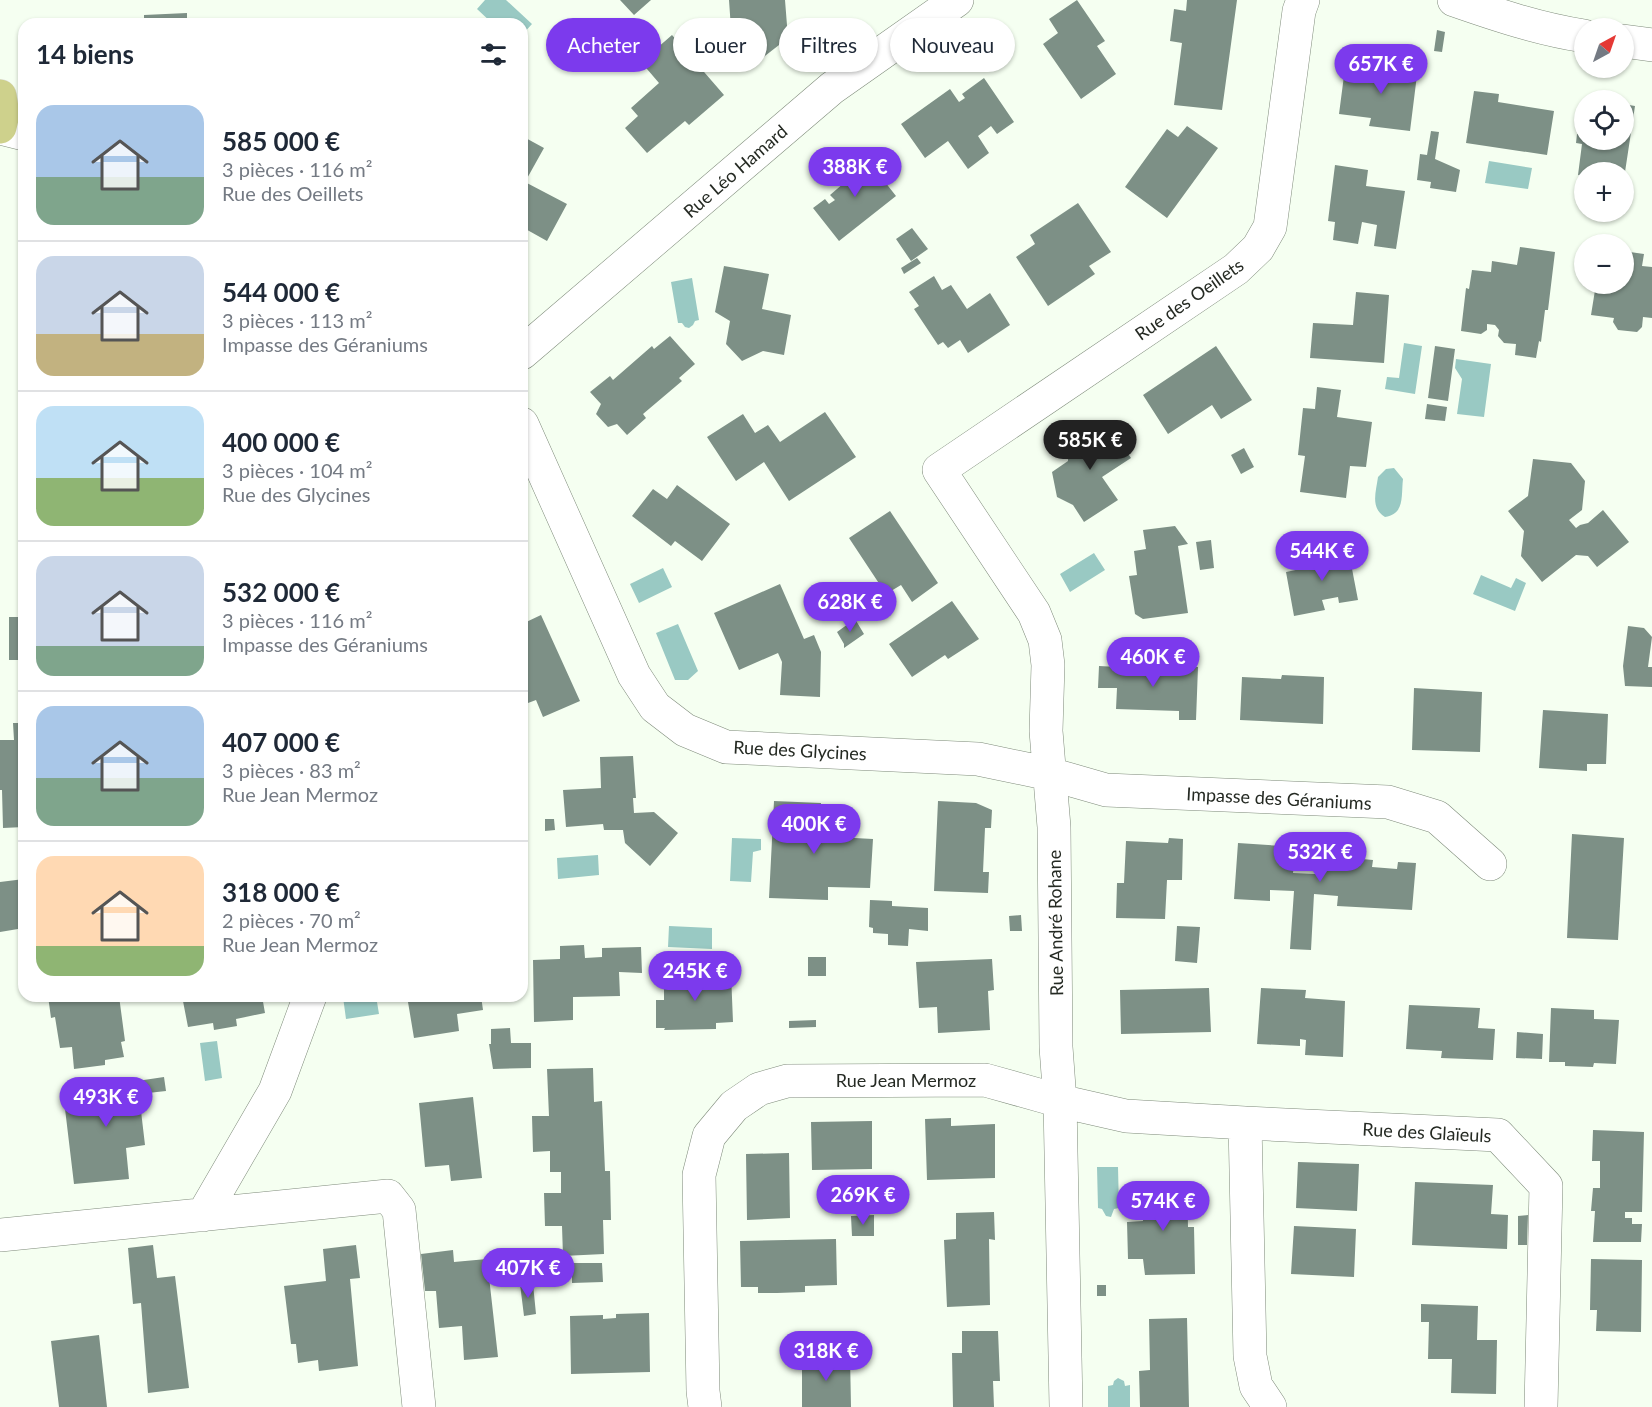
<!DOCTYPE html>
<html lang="fr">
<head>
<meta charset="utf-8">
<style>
	:root { --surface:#fff; --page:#f2f2f3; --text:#1f2937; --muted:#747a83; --line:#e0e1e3; --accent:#7c3aed }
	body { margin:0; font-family:Lato,sans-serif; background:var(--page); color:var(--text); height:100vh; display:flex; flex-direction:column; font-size:22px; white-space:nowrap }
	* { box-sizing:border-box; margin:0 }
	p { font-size:20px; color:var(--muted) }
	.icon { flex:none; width:33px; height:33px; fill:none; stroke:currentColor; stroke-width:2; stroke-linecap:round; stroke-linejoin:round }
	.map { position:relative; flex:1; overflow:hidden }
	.side { position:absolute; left:18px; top:18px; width:510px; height:984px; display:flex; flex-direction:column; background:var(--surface); border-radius:18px; box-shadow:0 2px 4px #0004 }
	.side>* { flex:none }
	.top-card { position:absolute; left:546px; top:18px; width:570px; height:54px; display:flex; gap:12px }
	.needle { width:39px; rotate:40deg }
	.fabs { position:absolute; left:1574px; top:18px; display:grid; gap:12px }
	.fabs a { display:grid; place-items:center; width:60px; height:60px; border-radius:50%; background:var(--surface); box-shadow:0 2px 4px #0004; font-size:30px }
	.price { position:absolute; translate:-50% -51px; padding:0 14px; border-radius:21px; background:var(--accent); color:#fff; font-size:20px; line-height:39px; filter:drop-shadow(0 2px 3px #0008) }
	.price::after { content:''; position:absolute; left:50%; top:36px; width:18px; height:14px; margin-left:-9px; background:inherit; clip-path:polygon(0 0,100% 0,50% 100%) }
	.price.active { background:#222; color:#fff }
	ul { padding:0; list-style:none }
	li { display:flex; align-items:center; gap:18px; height:150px; padding:0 18px }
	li+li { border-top:2px solid var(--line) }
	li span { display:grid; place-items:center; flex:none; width:168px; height:120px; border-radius:18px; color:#555 }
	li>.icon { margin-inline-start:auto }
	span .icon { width:72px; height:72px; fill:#fffc; stroke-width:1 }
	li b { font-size:26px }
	h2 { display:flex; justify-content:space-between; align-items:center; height:72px; padding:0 18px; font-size:26px }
	.pill { padding:0 21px; border-radius:27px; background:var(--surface); box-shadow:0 2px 4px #0004; font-size:21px; line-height:54px }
	.pill.active { background:var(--accent); color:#fff }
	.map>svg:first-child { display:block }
	.water { fill:#99c9c3 }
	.building { fill:#7d9086 }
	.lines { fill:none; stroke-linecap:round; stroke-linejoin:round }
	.minor-casing { stroke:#7f8b7b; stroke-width:34 }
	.major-casing { stroke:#e0e1e0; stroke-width:34 }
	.minor { stroke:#fff; stroke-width:33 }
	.major { stroke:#ced18c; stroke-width:33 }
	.labels { text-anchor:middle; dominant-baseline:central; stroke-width:5; stroke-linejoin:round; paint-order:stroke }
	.street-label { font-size:18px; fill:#252a23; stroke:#fff }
</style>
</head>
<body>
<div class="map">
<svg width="1652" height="1407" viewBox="0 0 1652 1407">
	<rect width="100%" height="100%" fill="#f5fff1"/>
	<path class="water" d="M 485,0 L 506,0 L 532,24 L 522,35 L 522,24 L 493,24 L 477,9 Z
		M 1489,161 L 1532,168 L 1528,189 L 1485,183 Z
		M 692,278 L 699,320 L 695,321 L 693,325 L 689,328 L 685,327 L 682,323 L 678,323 L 671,282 Z
		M 1404,343 L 1422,346 L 1415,394 L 1385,389 L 1387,377 L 1399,378 Z
		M 1456,359 L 1491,364 L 1484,417 L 1457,414 L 1462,379 L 1455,368 Z
		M 1394,468 L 1403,479 C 1401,496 1405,514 1385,517 C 1370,508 1376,492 1378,477 L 1386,469 Z
		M 1094,553 L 1105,570 L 1070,592 L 1060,574 Z
		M 663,568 L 672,587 L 639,603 L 630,584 Z
		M 1481,575 L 1511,588 L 1516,578 L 1526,583 L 1515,611 L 1473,594 Z
		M 678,624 L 698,671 L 688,680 L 675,680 L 656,633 Z
		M 732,838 L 761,839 L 761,850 L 753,852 L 751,882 L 730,881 Z
		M 598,855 L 599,875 L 558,879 L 557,858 Z
		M 669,926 L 712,928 L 712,949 L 668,947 Z
		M 350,996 L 376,996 L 379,1014 L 346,1019 L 343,997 Z
		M 217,1041 L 222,1078 L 205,1081 L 200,1043 Z
		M 1097,1167 L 1118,1167 L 1119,1208 L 1114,1209 L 1111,1217 L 1106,1216 L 1102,1209 L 1098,1208 Z
		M 1118,1378 L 1124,1381 L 1125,1386 L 1130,1385 L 1130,1407 L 1108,1407 L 1108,1386 L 1113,1385 L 1114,1381 Z"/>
	<path class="building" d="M 620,0 L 651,0 L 634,15 Z
		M 729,0 L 785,0 L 788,38 L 756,63 L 731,29 Z
		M 1077,0 L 1105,41 L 1097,46 L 1116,74 L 1081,99 L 1043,44 L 1058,33 L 1049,19 Z
		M 1187,0 L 1237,0 L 1222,110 L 1174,105 L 1182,43 L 1170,41 L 1174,9 L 1186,11 Z
		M 187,13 L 187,24 L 144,24 L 144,15 Z
		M 1437,30 L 1445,32 L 1442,52 L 1434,51 Z
		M 672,35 L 724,95 L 689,125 L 685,121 L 647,153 L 625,128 L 638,116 L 631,108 L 659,83 L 641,62 Z
		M 1364,64 L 1400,68 L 1401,64 L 1418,67 L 1410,131 L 1369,126 L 1371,118 L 1339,114 L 1345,68 L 1363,70 Z
		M 984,78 L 1014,122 L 997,134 L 991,126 L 978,136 L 989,153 L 968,169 L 948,141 L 925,158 L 901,124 L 950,89 L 959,102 L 965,98 L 962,94 Z
		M 1474,91 L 1499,94 L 1498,102 L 1554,111 L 1547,155 L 1466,143 Z
		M 1623,104 L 1635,106 L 1625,172 L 1584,172 L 1584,176 L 1578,175 L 1582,144 L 1576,143 L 1577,134 L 1584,135 L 1584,140 L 1623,140 Z
		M 1187,126 L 1218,148 L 1167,218 L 1125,187 L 1167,129 L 1178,137 Z
		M 1431,131 L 1439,132 L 1435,159 L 1460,170 L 1456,192 L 1430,188 L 1431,182 L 1417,180 L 1420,154 L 1427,155 Z
		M 522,136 L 544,148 L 525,182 L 567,204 L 547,241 L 522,227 Z
		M 862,153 L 896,196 L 839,241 L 813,208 L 825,199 L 829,204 L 835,200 L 830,195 L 844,183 L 836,173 Z
		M 1335,165 L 1368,170 L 1366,186 L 1405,191 L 1396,249 L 1374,246 L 1377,225 L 1362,222 L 1358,244 L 1333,240 L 1335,222 L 1328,221 Z
		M 1078,203 L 1111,252 L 1089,266 L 1095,274 L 1048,306 L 1016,257 L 1035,244 L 1030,235 Z
		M 912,228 L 928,249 L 911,261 L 896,239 Z
		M 1520,247 L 1555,252 L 1548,310 L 1545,310 L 1541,342 L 1539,341 L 1536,358 L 1515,355 L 1516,344 L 1504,343 L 1498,336 L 1499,330 L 1495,325 L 1487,324 L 1487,330 L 1481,334 L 1461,331 L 1466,288 L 1469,289 L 1472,270 L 1491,272 L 1492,261 L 1517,265 Z
		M 1623,251 L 1644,254 L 1642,266 L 1652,267 L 1652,318 L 1643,317 L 1642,327 L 1637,332 L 1618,330 L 1613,322 L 1614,318 L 1591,315 L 1596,284 L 1623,284 Z
		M 917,258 L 921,263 L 904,274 L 901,268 Z
		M 724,266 L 769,274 L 762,309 L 791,315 L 784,355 L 763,351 L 742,361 L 726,344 L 730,321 L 715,312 Z
		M 934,276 L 942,290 L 951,285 L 967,309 L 990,293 L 1010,325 L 968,353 L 960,340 L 948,348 L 943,342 L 938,345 L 914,309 L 919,306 L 909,292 Z
		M 1356,292 L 1389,295 L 1384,363 L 1310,358 L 1313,323 L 1353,325 Z
		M 670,336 L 695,364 L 679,378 L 682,381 L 643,414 L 646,418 L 627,435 L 617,424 L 608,427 L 596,414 L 601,404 L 590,392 L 610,376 L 613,380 L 652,346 L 654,349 Z
		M 1216,346 L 1252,400 L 1221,419 L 1212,405 L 1168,434 L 1143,395 Z
		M 1435,346 L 1455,349 L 1448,401 L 1428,398 Z
		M 1317,387 L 1341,390 L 1337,417 L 1372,422 L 1366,467 L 1350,466 L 1346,498 L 1300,492 L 1305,456 L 1298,455 L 1303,408 L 1315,409 Z
		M 1427,404 L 1447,407 L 1445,421 L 1425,419 Z
		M 825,412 L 856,457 L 789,501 L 764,462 L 736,481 L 707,437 L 743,414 L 755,433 L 768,425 L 780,442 Z
		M 1105,420 L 1131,458 L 1102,477 L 1118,500 L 1084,522 L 1073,505 L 1057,497 L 1052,472 L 1068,461 L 1068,444 Z
		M 1244,448 L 1254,467 L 1241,474 L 1231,455 Z
		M 1533,459 L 1571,463 L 1585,481 L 1582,510 L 1569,520 L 1576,528 L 1580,525 L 1588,523 L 1603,510 L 1629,542 L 1597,567 L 1588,556 L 1576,555 L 1542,582 L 1521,556 L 1524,531 L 1508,511 L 1528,496 Z
		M 677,485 L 730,524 L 702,561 L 675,541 L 671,546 L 632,516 L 653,489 L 667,499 Z
		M 890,511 L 938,583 L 912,602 L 901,585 L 886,594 L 849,538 Z
		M 1175,526 L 1188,544 L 1178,546 L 1188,613 L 1143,619 L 1135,614 L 1129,576 L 1137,575 L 1134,551 L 1146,549 L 1143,530 Z
		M 1211,540 L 1214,568 L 1200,570 L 1196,542 Z
		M 1348,548 L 1358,600 L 1339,603 L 1338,597 L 1322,600 L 1325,610 L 1294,616 L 1286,572 L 1315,566 L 1313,555 Z
		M 780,584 L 804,639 L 814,635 L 821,652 L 820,697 L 780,695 L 782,662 L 778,653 L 739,670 L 714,613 Z
		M 952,601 L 979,639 L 948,659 L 945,655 L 912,677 L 889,644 Z
		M 541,615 L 580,701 L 543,717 L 536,700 L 528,703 L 522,690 L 522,624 Z
		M 9,617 L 24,617 L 24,660 L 9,660 Z
		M 855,619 L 864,634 L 844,648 L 844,644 L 837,632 Z
		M 1628,626 L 1644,628 L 1652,637 L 1648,667 L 1652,667 L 1652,687 L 1625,686 L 1623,666 Z
		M 1118,663 L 1198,667 L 1196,720 L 1179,720 L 1179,711 L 1116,709 L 1117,688 L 1098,688 L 1099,666 L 1118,667 Z
		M 1282,675 L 1324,677 L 1323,724 L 1240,720 L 1242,677 L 1281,679 Z
		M 1414,688 L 1482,692 L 1480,752 L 1412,750 Z
		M 1543,710 L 1608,714 L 1606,764 L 1587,764 L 1587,771 L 1539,768 Z
		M 13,723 L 24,723 L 24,827 L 3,828 L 2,790 L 0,790 L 0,740 L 14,740 Z
		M 633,756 L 636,798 L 633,798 L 634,813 L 654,812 L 678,833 L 650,866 L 625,843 L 623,830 L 604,830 L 603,824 L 566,827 L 563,790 L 601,788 L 600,757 Z
		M 774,801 L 821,803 L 820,833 L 836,834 L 836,837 L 873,839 L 870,888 L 828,887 L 828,900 L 769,898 Z
		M 938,801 L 976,803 L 992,810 L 991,828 L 985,828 L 983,872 L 989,872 L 988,893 L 934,891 Z
		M 545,819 L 554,819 L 555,830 L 545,831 Z
		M 1572,834 L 1624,838 L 1618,940 L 1567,938 Z
		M 1169,838 L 1183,839 L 1182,880 L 1167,880 L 1165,919 L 1116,918 L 1117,883 L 1124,883 L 1126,841 L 1168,843 Z
		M 1238,843 L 1296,847 L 1293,873 L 1315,874 L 1317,847 L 1340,848 L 1340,857 L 1373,860 L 1372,867 L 1397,869 L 1398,862 L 1416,863 L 1412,910 L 1337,906 L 1338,896 L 1314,894 L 1311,950 L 1290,949 L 1294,891 L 1270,890 L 1270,901 L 1234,899 Z
		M 24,879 L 24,928 L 0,932 L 0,882 Z
		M 870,900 L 892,901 L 892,906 L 928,908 L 928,931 L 909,929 L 908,946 L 888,945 L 888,934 L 873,933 L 873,928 L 869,927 Z
		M 1021,915 L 1022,931 L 1010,931 L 1009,916 Z
		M 1177,926 L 1200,927 L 1197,963 L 1175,961 Z
		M 584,945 L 585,958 L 602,957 L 602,948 L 641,947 L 642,973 L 619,972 L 620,996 L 573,997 L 573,1020 L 534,1022 L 533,960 L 560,959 L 560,946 Z
		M 808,957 L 826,957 L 826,976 L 808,976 Z
		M 992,959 L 994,990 L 988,991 L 990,1030 L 938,1033 L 937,1007 L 919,1008 L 916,962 Z
		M 731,973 L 733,1022 L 716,1023 L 716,1029 L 664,1030 L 665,1028 L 656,1028 L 656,1000 L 664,1000 L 664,974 Z
		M 1209,988 L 1211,1032 L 1121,1034 L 1120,990 Z
		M 1261,988 L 1306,990 L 1305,998 L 1345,1001 L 1343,1057 L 1305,1055 L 1306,1040 L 1300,1039 L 1300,1046 L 1257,1044 Z
		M 48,996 L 119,996 L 125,1041 L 121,1042 L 124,1057 L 105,1060 L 105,1065 L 74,1069 L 72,1047 L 60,1048 L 55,1017 L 51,1018 Z
		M 182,996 L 262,996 L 265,1013 L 236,1019 L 237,1026 L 214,1030 L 213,1023 L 188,1027 Z
		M 407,996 L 481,996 L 483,1010 L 457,1014 L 459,1031 L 414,1038 Z
		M 1409,1005 L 1480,1008 L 1478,1028 L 1495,1029 L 1493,1060 L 1441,1058 L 1442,1051 L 1406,1049 Z
		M 1551,1008 L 1594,1010 L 1594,1019 L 1619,1020 L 1616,1064 L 1594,1063 L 1593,1067 L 1565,1066 L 1565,1062 L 1549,1062 Z
		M 816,1020 L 816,1027 L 789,1028 L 789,1021 Z
		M 510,1028 L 511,1043 L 531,1043 L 531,1068 L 493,1069 L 489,1044 L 491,1044 L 491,1029 Z
		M 1517,1032 L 1543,1034 L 1542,1059 L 1516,1058 Z
		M 593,1068 L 594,1102 L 602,1101 L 605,1171 L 610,1171 L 611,1220 L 603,1220 L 604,1254 L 563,1256 L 562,1226 L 545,1226 L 544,1193 L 561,1193 L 561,1172 L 550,1172 L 550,1151 L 533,1152 L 532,1116 L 549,1116 L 547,1069 Z
		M 164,1077 L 166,1091 L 139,1094 L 145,1145 L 126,1148 L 129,1179 L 74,1184 L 63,1092 Z
		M 473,1097 L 482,1178 L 451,1181 L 449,1165 L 425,1167 L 419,1103 Z
		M 951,1118 L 951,1126 L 995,1124 L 995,1178 L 927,1180 L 925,1119 Z
		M 872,1121 L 872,1169 L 812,1170 L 811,1122 Z
		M 1593,1130 L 1644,1132 L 1642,1212 L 1625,1212 L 1625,1218 L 1632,1218 L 1632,1224 L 1642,1224 L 1641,1242 L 1593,1242 L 1595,1211 L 1591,1211 L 1593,1188 L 1600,1188 L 1600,1161 L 1592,1161 Z
		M 789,1153 L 790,1218 L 747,1220 L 746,1154 Z
		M 1298,1162 L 1359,1164 L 1357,1211 L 1296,1208 Z
		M 1415,1182 L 1493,1185 L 1491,1214 L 1508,1215 L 1507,1249 L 1412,1245 Z
		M 1187,1183 L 1188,1227 L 1194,1227 L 1195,1274 L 1145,1275 L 1143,1259 L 1128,1259 L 1127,1222 L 1143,1221 L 1142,1185 Z
		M 994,1212 L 995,1240 L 989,1239 L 990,1305 L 947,1307 L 944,1240 L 956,1239 L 956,1213 Z
		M 874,1215 L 874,1236 L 852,1236 L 851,1216 Z
		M 1528,1215 L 1527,1245 L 1518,1245 L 1518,1216 Z
		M 1294,1226 L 1356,1229 L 1354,1277 L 1291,1274 Z
		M 836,1239 L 837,1285 L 805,1286 L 805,1292 L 777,1293 L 758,1293 L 758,1287 L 741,1287 L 740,1241 Z
		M 153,1245 L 157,1278 L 175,1276 L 189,1388 L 148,1393 L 141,1303 L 133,1304 L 128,1248 Z
		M 356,1245 L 360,1278 L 350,1279 L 358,1366 L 319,1371 L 318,1360 L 298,1363 L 296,1344 L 291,1344 L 284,1286 L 326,1281 L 323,1249 Z
		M 453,1250 L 454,1262 L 487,1259 L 498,1357 L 464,1360 L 462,1326 L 439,1328 L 436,1291 L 425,1291 L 421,1254 Z
		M 1591,1259 L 1642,1260 L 1641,1332 L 1596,1331 L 1597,1310 L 1590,1310 Z
		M 572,1263 L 602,1263 L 603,1282 L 572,1283 Z
		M 520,1284 L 533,1284 L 536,1314 L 524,1316 Z
		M 1097,1285 L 1106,1285 L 1106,1296 L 1097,1296 Z
		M 1421,1304 L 1478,1306 L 1477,1340 L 1497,1340 L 1496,1394 L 1451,1393 L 1452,1359 L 1428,1359 L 1429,1322 L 1421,1322 Z
		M 649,1313 L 650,1372 L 571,1374 L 570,1316 L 603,1315 L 603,1319 L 616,1318 L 616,1314 Z
		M 1187,1318 L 1189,1407 L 1140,1407 L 1139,1371 L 1150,1370 L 1149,1319 Z
		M 962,1331 L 998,1331 L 1000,1381 L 993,1381 L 994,1407 L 953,1407 L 952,1353 L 962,1353 Z
		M 99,1335 L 107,1407 L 59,1407 L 51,1341 Z
		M 850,1356 L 851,1407 L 802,1407 L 802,1357 Z"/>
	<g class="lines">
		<g class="minor-casing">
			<path id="minor" d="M 1454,0 C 1497,15 1539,29 1584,36
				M 1623,41 L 1652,45
				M 0,128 L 24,134
				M 522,353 L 832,88 L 957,0
				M 522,424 L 634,675 L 655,707 L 685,730 L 726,747 L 978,759 L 1050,774 L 1106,790 L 1388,802 L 1437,817 L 1490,864
				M 1245,1123 L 1498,1135 L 1546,1186 L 1541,1407
				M 203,1215 L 275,1091 L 310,996
				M 0,1235 L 388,1196 L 399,1210 L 419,1407
				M 705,1407 L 703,1391 L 699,1175 L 709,1136 L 734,1106 L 759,1089 L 787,1081 L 985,1080 L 1060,1101 L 1126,1116 L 1245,1123 L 1250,1356 L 1256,1386 L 1270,1407
				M 1066,1407 L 1060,1101 L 1056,1047 L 1054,827 L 1046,731 L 1048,665 L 1045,640 L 1034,613 L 939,470 L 1236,269 L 1258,248 L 1270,227 L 1299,11 L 1303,0"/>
		</g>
		<g class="major-casing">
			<path id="major" d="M 0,96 L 3,114 L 0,127"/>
		</g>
		<use href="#minor" class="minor"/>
		<use href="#major" class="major"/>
	</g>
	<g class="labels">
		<g class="street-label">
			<text transform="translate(735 171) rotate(-41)">Rue Léo Hamard</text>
			<text transform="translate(1189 299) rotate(-35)">Rue des Oeillets</text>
			<text transform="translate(800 750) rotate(3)">Rue des Glycines</text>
			<text transform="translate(1279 798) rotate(3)">Impasse des Géraniums</text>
			<text transform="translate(1055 923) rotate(-91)">Rue André Rohane</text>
			<text x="906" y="1080">Rue Jean Mermoz</text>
			<text transform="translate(1427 1132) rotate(3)">Rue des Glaïeuls</text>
		</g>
	</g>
</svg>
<div class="fabs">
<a><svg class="needle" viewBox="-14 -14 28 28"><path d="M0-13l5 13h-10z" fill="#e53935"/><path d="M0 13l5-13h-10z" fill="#747a83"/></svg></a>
<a><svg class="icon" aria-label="locate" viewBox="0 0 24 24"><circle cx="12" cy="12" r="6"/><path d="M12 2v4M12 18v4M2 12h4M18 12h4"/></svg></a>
<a>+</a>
<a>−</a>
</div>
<b class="price" style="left:1381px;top:95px">657K €</b>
<b class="price" style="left:855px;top:198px">388K €</b>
<b class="price active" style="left:1090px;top:471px">585K €</b>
<b class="price" style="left:1322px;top:582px">544K €</b>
<b class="price" style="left:850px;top:633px">628K €</b>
<b class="price" style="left:1153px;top:688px">460K €</b>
<b class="price" style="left:814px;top:855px">400K €</b>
<b class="price" style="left:1320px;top:883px">532K €</b>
<b class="price" style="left:695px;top:1002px">245K €</b>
<b class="price" style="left:106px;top:1128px">493K €</b>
<b class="price" style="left:863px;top:1226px">269K €</b>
<b class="price" style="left:1163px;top:1232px">574K €</b>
<b class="price" style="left:528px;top:1299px">407K €</b>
<b class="price" style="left:826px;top:1382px">318K €</b>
<div class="top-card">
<a class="pill active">Acheter</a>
<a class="pill">Louer</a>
<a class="pill">Filtres</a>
<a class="pill">Nouveau</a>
</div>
<section class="side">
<h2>14 biens<svg class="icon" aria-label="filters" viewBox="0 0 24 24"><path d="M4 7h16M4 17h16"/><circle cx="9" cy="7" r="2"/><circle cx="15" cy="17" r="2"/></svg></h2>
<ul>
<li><span style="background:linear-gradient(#a9c7e8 60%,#7fa58c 0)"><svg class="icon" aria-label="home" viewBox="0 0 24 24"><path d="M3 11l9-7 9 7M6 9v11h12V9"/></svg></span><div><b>585 000 €</b><p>3 pièces · 116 m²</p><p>Rue des Oeillets</p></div></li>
<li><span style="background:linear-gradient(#c9d6e8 65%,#c2b280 0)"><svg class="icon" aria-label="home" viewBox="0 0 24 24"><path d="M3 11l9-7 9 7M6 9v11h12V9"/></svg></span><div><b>544 000 €</b><p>3 pièces · 113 m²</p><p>Impasse des Géraniums</p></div></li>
<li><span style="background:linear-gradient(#bfe0f5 60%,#8fb573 0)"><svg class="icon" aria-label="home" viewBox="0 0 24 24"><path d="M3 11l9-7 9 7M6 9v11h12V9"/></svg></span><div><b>400 000 €</b><p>3 pièces · 104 m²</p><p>Rue des Glycines</p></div></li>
<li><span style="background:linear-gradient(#c9d6e8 75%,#7fa58c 0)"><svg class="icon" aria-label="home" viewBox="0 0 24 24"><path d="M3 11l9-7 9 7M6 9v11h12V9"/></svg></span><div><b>532 000 €</b><p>3 pièces · 116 m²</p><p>Impasse des Géraniums</p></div></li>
<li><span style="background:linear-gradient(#a9c7e8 60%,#7fa58c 0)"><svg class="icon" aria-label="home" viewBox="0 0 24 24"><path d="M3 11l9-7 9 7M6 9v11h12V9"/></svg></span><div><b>407 000 €</b><p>3 pièces · 83 m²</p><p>Rue Jean Mermoz</p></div></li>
<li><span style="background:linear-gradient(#ffd9b3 75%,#8fb573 0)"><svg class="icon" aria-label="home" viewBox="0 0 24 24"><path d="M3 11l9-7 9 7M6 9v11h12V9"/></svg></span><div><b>318 000 €</b><p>2 pièces · 70 m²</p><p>Rue Jean Mermoz</p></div></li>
</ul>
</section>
</div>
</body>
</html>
